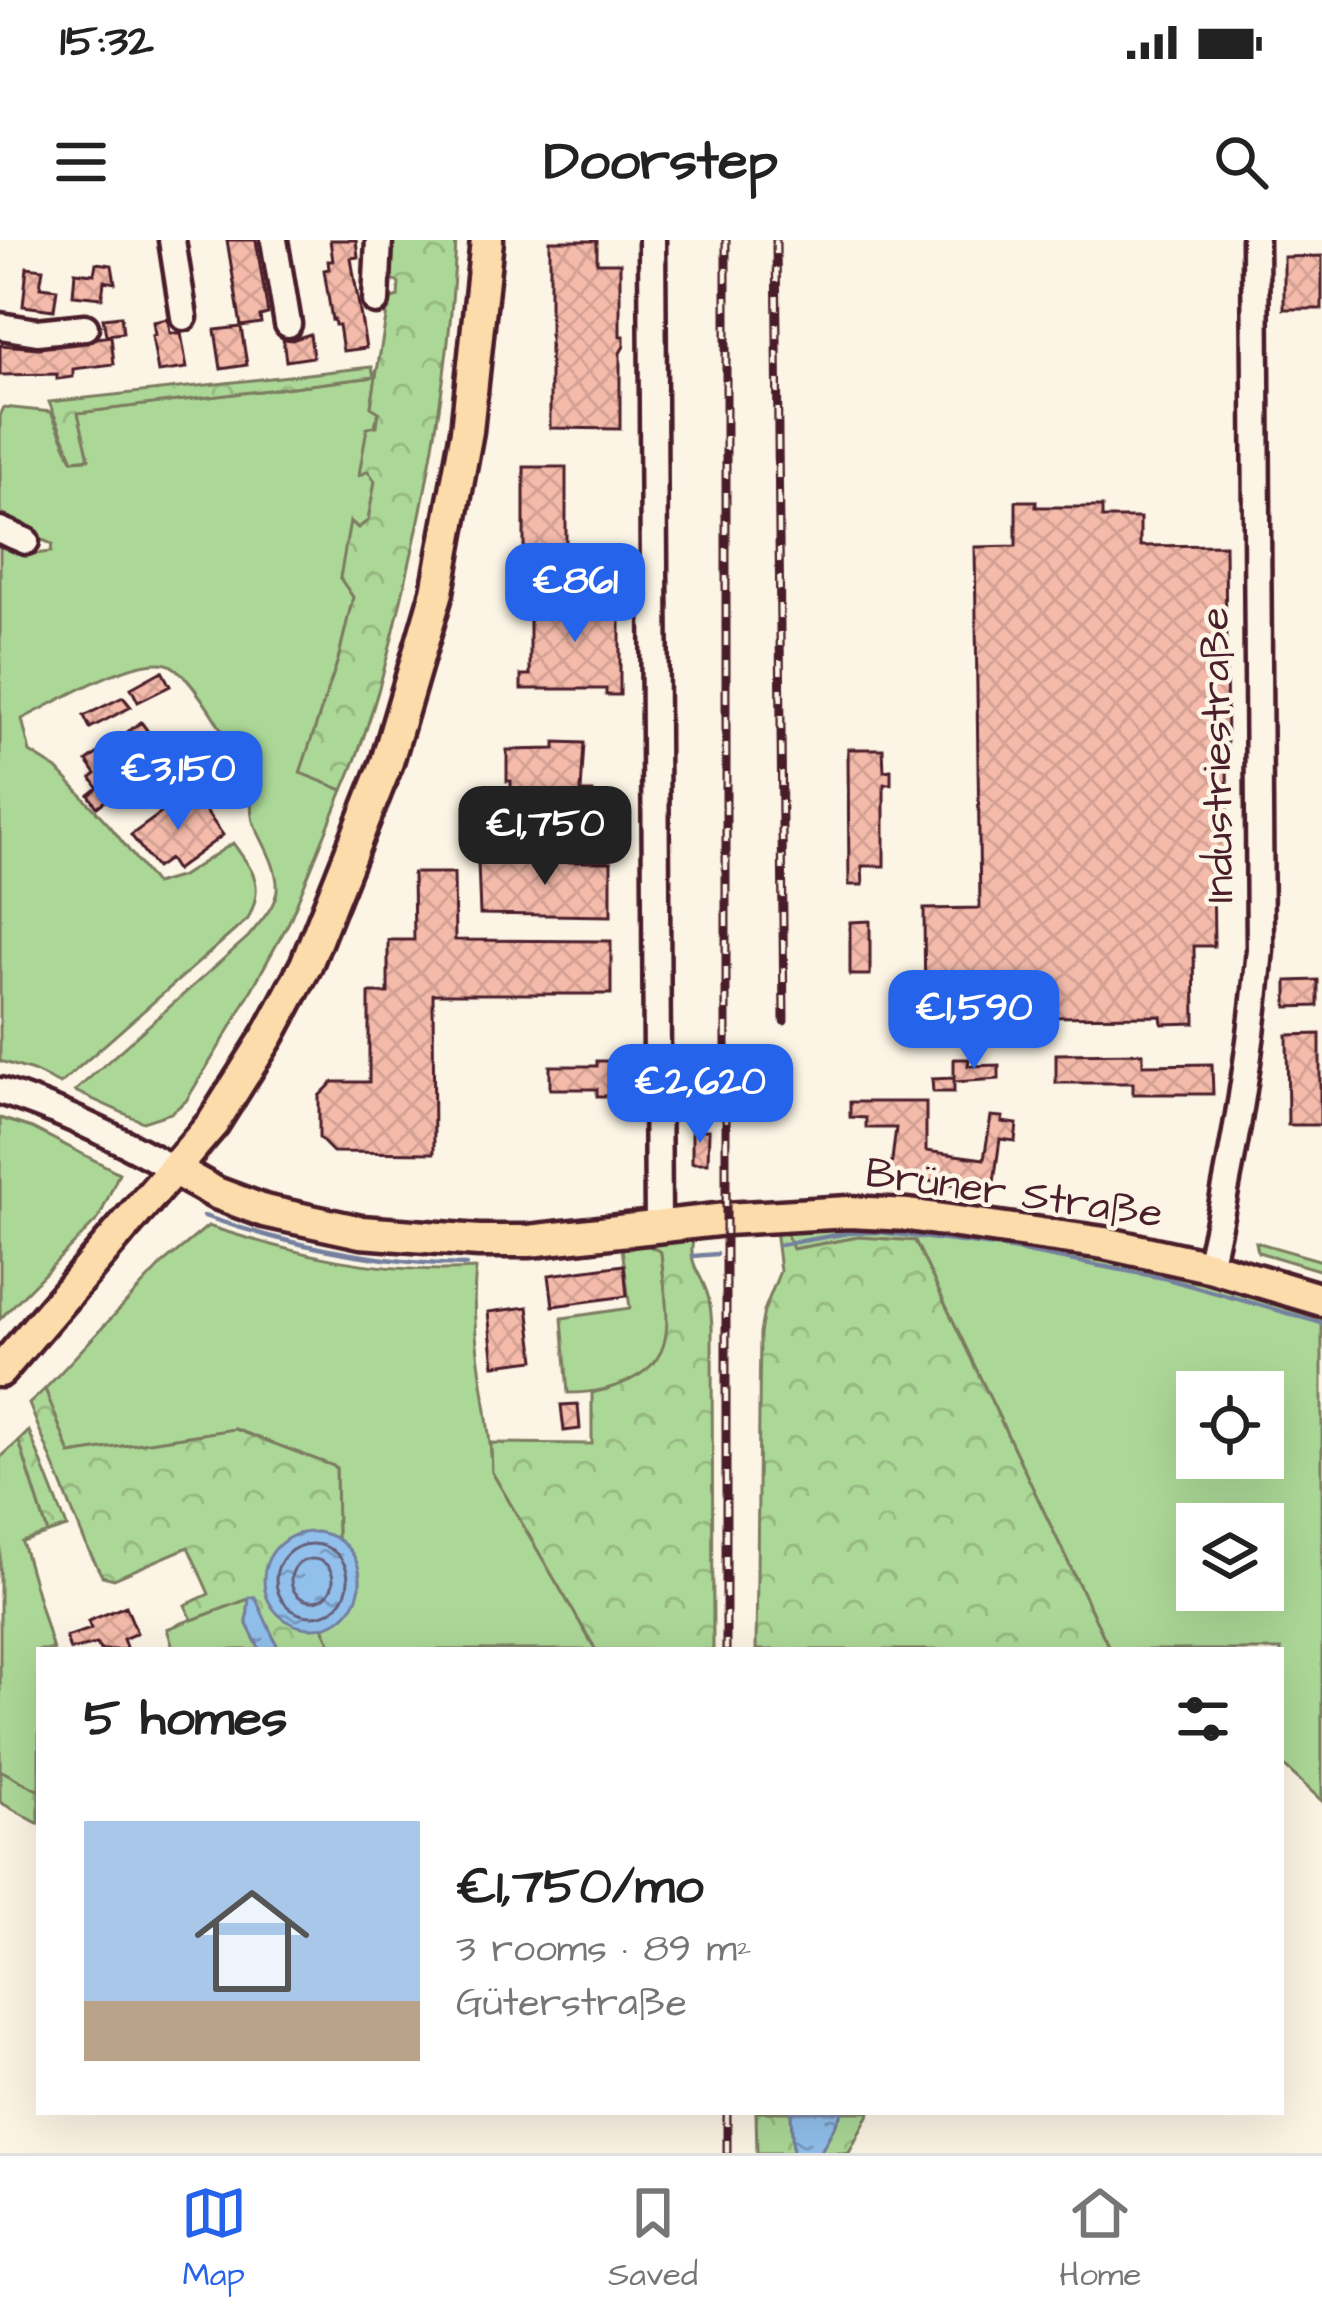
<!DOCTYPE html>
<html lang="en">
<head>
<meta charset="utf-8">
<style>
	:root { --surface:#fff; --page:#f6f6f6; --text:#222; --muted:#767676; --line:#e0e0e0; --accent:#2563eb }
	body { margin:0; font-family:"Architects Daughter",sans-serif; background:var(--page); color:var(--text); height:100vh; display:flex; flex-direction:column; font-size:45px; white-space:nowrap }
	* { box-sizing:border-box; margin:0 }
	p { font-size:39px; color:var(--muted) }
	.icon { flex:none; width:66px; height:66px; fill:none; stroke:currentColor; stroke-width:2; stroke-linecap:round; stroke-linejoin:round }
	.map { position:relative; flex:1; overflow:hidden }
	.panel { position:absolute; left:36px; top:1407px; width:1248px; height:468px; display:flex; flex-direction:column; background:var(--surface); border-radius:0px; box-shadow:0 12px 48px #0002 }
	.panel>* { flex:none }
	.fabs { position:absolute; left:1176px; top:1131px; display:grid; gap:24px }
	.fabs a { display:grid; place-items:center; width:108px; height:108px; border-radius:0px; background:var(--surface); box-shadow:0 12px 48px #0002; font-size:60px }
	.price { position:absolute; translate:-50% -102px; padding:0 27px; border-radius:24px; background:var(--accent); color:#fff; font-size:39px; line-height:78px; filter:drop-shadow(0 3px 6px #0008) }
	.price::after { content:''; position:absolute; left:50%; top:72px; width:36px; height:27px; margin-left:-18px; background:inherit; clip-path:polygon(0 0,100% 0,50% 100%) }
	.price.active { background:#222; color:#fff }
	ul { padding:0; list-style:none }
	li { display:flex; align-items:center; gap:36px; height:300px; padding:0 48px }
	li+li { border-top:3px solid var(--line) }
	li span { display:grid; place-items:center; flex:none; width:336px; height:240px; border-radius:0px; color:#555 }
	li>.icon { margin-inline-start:auto }
	span .icon { width:144px; height:144px; fill:#fffc; stroke-width:1 }
	li b { font-size:51px }
	h2 { display:flex; justify-content:space-between; align-items:center; height:144px; padding:0 48px; font-size:51px }
	.status { display:flex; justify-content:space-between; align-items:center; height:84px; padding:0 60px; background:var(--surface); direction:ltr }
	.status svg { height:33px; fill:currentColor }
	header { display:flex; justify-content:space-between; align-items:center; height:156px; padding:0 48px; background:var(--surface); font-size:54px; font-weight:700 }
	.dock { display:flex; justify-content:space-around; align-items:center; height:168px; border-top:3px solid var(--line); background:var(--surface); font-size:33px; color:var(--muted) }
	.dock a { display:grid; justify-items:center; gap:6px }
	.dock .active { color:var(--accent) }
	.map>svg:first-child { display:block }
	.grass { fill:#acd897; stroke:#7b7c61; stroke-width:3; fill-rule:evenodd }
	.forest { fill:url(#forest-crowns); stroke:#7b7c61; stroke-width:3 }
	.water { fill:url(#water-ripples); stroke:#75809f; stroke-width:3 }
	.lines { fill:none; stroke-linecap:round; stroke-linejoin:round }
	.shore { stroke:#665f78; stroke-width:3 }
	.stream { stroke:#75809f; stroke-width:4.5 }
	.building { fill:url(#building-cross-hatch); stroke:#4a1f2b; stroke-width:3 }
	.minor-casing { stroke:#4a1f2b; stroke-width:33 }
	.major-casing { stroke:#4a1f2b; stroke-width:39 }
	.minor { stroke:#fcf5e5; stroke-width:24 }
	.major { stroke:#fddcac; stroke-width:30 }
	.rail-casing { stroke:#4a1f2b; stroke-width:9 }
	.rail { stroke:#fcf5e5; stroke-width:4.5; stroke-dasharray:14; stroke-linecap:butt }
	.labels { text-anchor:middle; dominant-baseline:central; stroke-width:9; stroke-linejoin:round; paint-order:stroke }
	.street-label { font-size:42px; fill:#4a1f2b; stroke:#fcf5e5 }
</style>
</head>
<body>
<div class="status"><b>15:32</b><svg viewBox="0 0 49 12"><path d="M0 12V9h3v3zM5 12V6h3v6zM10 12V3h3v9zM15 12V0h3v12zM26 1h20v11H26zM47 4h2v5h-2z"/></svg></div>
<header><svg class="icon" aria-label="menu" viewBox="0 0 24 24"><path d="M4 6h16M4 12h16M4 18h16"/></svg>Doorstep<svg class="icon" aria-label="search" viewBox="0 0 24 24"><circle cx="10" cy="10" r="6"/><path d="M15 15l6 6"/></svg></header>
<div class="map">
<svg width="1322" height="1913" viewBox="0 0 1322 1913">
	<defs>
		<pattern id="forest-crowns" width="20" height="18" patternUnits="userSpaceOnUse" patternTransform="scale(3)"><rect width="20" height="18" fill="#acd897"/><path d="M2 6a3 3 0 1 1 6 0M12 15a3 3 0 1 1 6 0" fill="none" stroke="#96b982"/></pattern>
		<pattern id="water-ripples" width="26" height="14" patternUnits="userSpaceOnUse" patternTransform="scale(3)"><rect width="26" height="14" fill="#91c0ec"/><path d="M2 4q2-2 4 0t4 0M15 11q2-2 4 0t4 0" fill="none" stroke="#789bbf"/></pattern>
		<pattern id="building-cross-hatch" width="8" height="8" patternUnits="userSpaceOnUse" patternTransform="scale(3)"><rect width="8" height="8" fill="#f4bbab"/><path d="M0 0l8 8M0 8l8-8" fill="none" stroke="#d3a093"/></pattern>
	</defs>
	<rect width="100%" height="100%" fill="#fcf5e5"/>
	<filter id="ink" filterUnits="userSpaceOnUse"><feTurbulence type="fractalNoise" baseFrequency=".00833" numOctaves="2"/><feDisplacementMap in="SourceGraphic" scale="24" xChannelSelector="R" yChannelSelector="G"/><feConvolveMatrix kernelMatrix="1 2 1 2 8 2 1 2 1" color-interpolation-filters="sRGB"/></filter>
	<g filter="url(#ink)">
		<path class="grass" d="M 378,127 L 371,166 L 379,171 L 360,235 L 368,231 L 375,241 L 368,281 L 358,288 L 351,282 L 340,338 L 353,357 L 338,420 L 301,532 L 343,550 L 289,682 L 231,787 L 186,861 L 171,873 L 143,882 L 75,851 L 248,697 C 259,683 275,668 277,650 C 279,627 261,601 253,581 C 250,571 252,563 251,553 C 246,527 192,431 167,424 C 134,415 55,463 22,479 L 30,512 L 57,529 L 110,586 L 155,644 L 182,636 L 233,603 C 254,633 265,644 248,679 L 60,844 L 33,831 L 0,821 L 0,301 L 35,314 L 51,312 L 52,304 L 0,282 L 0,176 L 4,167 L 51,172 L 72,220 L 88,219 L 77,173 L 374,137 Z
			M 0,878 L 32,888 L 119,933 L 99,978 L 0,1079 Z
			M 887,982 L 1100,1016 L 1227,1045 L 1322,1073 L 1322,1561 L 1281,1523 L 1281,1410 L 1110,1410 L 915,1001 L 859,997 L 792,1009 L 784,988 ZM 1197,1152 L 1263,1152 L 1263,1218 L 1197,1218 ZM 1197,1284 L 1263,1284 L 1263,1350 L 1197,1350 Z
			M 208,986 C 298,1015 380,1035 476,1029 C 468,1096 490,1165 492,1232 L 596,1410 L 333,1410 L 323,1387 C 365,1372 373,1325 337,1299 L 336,1227 L 235,1189 L 70,1214 L 45,1149 L 162,1024 Z
			M 719,989 L 719,996 L 649,1005 L 661,1012 C 663,1037 668,1063 668,1088 C 667,1138 608,1153 568,1153 L 562,1078 L 630,1068 L 622,1008 L 542,1018 L 539,1011 Z
			M 1256,1002 L 1322,1021 L 1322,1031 L 1258,1012 Z
			M 19,1201 L 48,1293 L 22,1302 L 53,1410 L 39,1410 L 39,1551 L 0,1530 L 0,1218 Z
			M 249,1357 L 247,1384 L 260,1410 L 174,1410 L 167,1389 Z"/>
		<path class="forest" d="M 392,0 L 456,0 C 451,120 430,239 402,356 C 387,421 370,489 343,550 L 300,533 L 338,420 L 353,357 L 340,338 L 350,281 L 358,288 L 368,281 L 375,241 L 368,231 L 359,235 L 367,188 L 377,186 L 379,172 L 371,167 L 389,60 L 398,57 L 399,43 L 390,39 Z
			M 372,127 L 374,137 L 78,173 L 89,218 L 73,220 L 49,162 Z
			M 784,988 L 793,1009 L 859,997 L 915,1001 L 1110,1410 L 756,1410 L 760,1093 L 764,1071 L 780,1031 L 775,989 Z
			M 693,999 C 688,1027 701,1031 708,1056 C 711,1065 711,1076 712,1086 L 713,1410 L 596,1410 L 492,1232 L 491,1203 L 592,1204 L 592,1153 C 685,1130 668,1091 661,1012 L 647,1005 Z
			M 45,1149 L 70,1214 L 235,1189 L 336,1227 L 337,1299 L 318,1292 L 299,1294 L 294,1384 L 323,1387 L 333,1410 L 279,1410 L 254,1357 L 192,1380 L 185,1365 L 209,1354 L 188,1307 L 114,1339 L 102,1336 L 87,1307 L 29,1164 Z
			M 29,1191 L 67,1287 L 48,1293 L 19,1201 Z
			M 0,1530 L 39,1551 L 39,1584 L 0,1562 Z
			M 756,1872 L 791,1872 L 793,1913 L 757,1913 Z
			M 842,1872 L 870,1872 L 849,1913 L 820,1913 Z"/>
		<path class="water" d="M264 1340a48 48 0 1 1 96 0a48 48 0 1 1-96 0Z
			M 249,1357 L 255,1357 L 279,1410 L 260,1410 L 247,1384 Z
			M 791,1872 L 842,1872 L 820,1913 L 793,1913 Z"/>
		<g class="lines">
			<path class="shore" d="M276 1340a36 36 0 1 1 72 0a36 36 0 1 1-72 0Z
				M291 1340a21 21 0 1 1 42 0a21 21 0 1 1-42 0Z"/>
			<path class="stream" d="M 204,976 C 290,1006 375,1023 466,1025
				M 779,1005 L 848,993 L 878,992 L 995,1006 L 1164,1038 L 1322,1083
				M 693,1016 L 717,1014"/>
		</g>
		<path class="building" d="M 227,0 L 256,0 L 268,74 L 260,76 L 261,83 L 241,86 Z
			M 330,0 L 356,0 L 358,17 L 351,18 L 366,108 L 343,111 L 339,85 L 335,85 L 334,79 L 332,80 L 324,30 L 329,29 L 328,21 L 333,21 Z
			M 550,1 L 597,1 L 597,23 L 620,23 L 620,96 L 624,96 L 624,106 L 620,113 L 620,189 L 550,188 Z
			M 1322,16 L 1322,69 L 1284,69 L 1284,17 Z
			M 96,23 L 112,25 L 115,43 L 104,41 L 102,58 L 73,55 L 75,32 L 94,34 Z
			M 27,27 L 43,29 L 40,47 L 57,49 L 54,70 L 23,66 Z
			M 121,76 L 123,93 L 106,95 L 103,78 Z
			M 168,79 L 170,93 L 181,93 L 187,128 L 158,132 L 152,96 L 155,95 L 153,82 Z
			M 241,87 L 247,125 L 221,129 L 215,90 Z
			M 310,94 L 313,117 L 286,121 L 283,99 L 292,100 Z
			M 111,96 L 114,124 L 73,129 L 73,137 L 57,139 L 57,134 L 0,135 L 0,105 L 39,108 L 87,103 L 97,98 Z
			M 524,227 L 566,227 L 566,312 L 524,312 Z
			M 1016,261 L 1036,261 L 1036,267 L 1102,267 L 1102,278 L 1140,278 L 1140,306 L 1225,305 L 1228,627 L 1213,628 L 1214,706 L 1194,706 L 1195,783 L 1162,784 L 1161,776 L 925,778 L 924,669 L 980,668 L 975,307 L 1016,306 Z
			M 530,359 L 620,359 L 620,455 L 606,455 L 606,449 L 521,449 L 521,435 L 530,435 Z
			M 162,431 L 170,446 L 138,462 L 131,448 Z
			M 123,457 L 131,467 L 90,488 L 84,476 Z
			M 141,482 L 164,513 L 110,552 L 113,555 L 97,567 L 89,555 L 98,548 L 91,538 L 96,534 L 87,521 Z
			M 555,502 L 584,503 L 581,552 L 593,552 L 593,575 L 560,575 L 560,554 L 511,554 L 511,541 L 507,541 L 507,510 L 555,509 Z
			M 848,509 L 883,509 L 884,531 L 891,530 L 891,544 L 884,544 L 884,626 L 862,626 L 863,645 L 849,645 Z
			M 191,551 L 223,595 L 176,630 L 169,619 L 156,628 L 131,595 Z
			M 478,622 L 611,622 L 611,676 L 480,674 Z
			M 413,633 L 454,633 L 455,700 L 611,701 L 611,754 L 433,754 L 434,913 L 333,912 L 319,898 L 319,856 L 333,842 L 369,842 L 369,753 L 388,753 L 388,700 L 414,700 Z
			M 870,681 L 870,735 L 850,735 L 850,682 Z
			M 1318,740 L 1318,766 L 1287,767 L 1287,741 Z
			M 1320,794 L 1320,885 L 1288,885 L 1287,795 Z
			M 1143,813 L 1143,825 L 1212,824 L 1213,854 L 1133,854 L 1133,843 L 1056,843 L 1056,814 Z
			M 954,819 L 969,819 L 968,826 L 999,825 L 999,839 L 954,842 Z
			M 597,821 L 616,821 L 616,856 L 597,856 L 597,849 L 550,849 L 550,826 L 597,826 Z
			M 954,838 L 954,852 L 933,852 L 932,839 Z
			M 850,862 L 926,862 L 926,911 L 984,919 L 991,876 L 1003,877 L 1002,882 L 1017,884 L 1015,901 L 1000,899 L 993,950 L 890,936 L 896,888 L 866,888 L 866,878 L 850,877 Z
			M 692,890 L 709,890 L 708,923 L 692,923 Z
			M 624,1025 L 627,1056 L 553,1066 L 549,1035 Z
			M 528,1067 L 535,1120 L 494,1125 L 488,1072 Z
			M 578,1164 L 580,1189 L 564,1191 L 561,1165 Z
			M 126,1366 L 137,1393 L 123,1399 L 127,1410 L 100,1410 L 97,1404 L 70,1410 L 66,1397 L 91,1389 L 88,1381 Z"/>
		<g class="lines">
			<g class="minor-casing">
				<path id="minor" d="M 172,0 L 184,77
					M 274,0 L 288,84
					M 652,0 L 658,986
					M 376,61 L 379,0
					M 0,86 L 37,92 L 85,87
					M 0,290 L 26,301
					M 0,851 C 61,870 120,899 175,930
					M 1209,1026 C 1233,921 1251,816 1260,709 L 1255,0"/>
			</g>
			<g class="major-casing">
				<path id="major" d="M 175,930 L 216,953 L 264,971 L 361,992 L 479,1001 L 529,1001 L 726,979 L 849,972 L 908,975 L 1104,1003 L 1209,1026 L 1322,1060
					M 0,1131 L 213,883 L 269,794 L 306,725 L 387,522 L 437,352 L 467,191 L 487,0"/>
			</g>
			<use href="#minor" class="minor"/>
			<use href="#major" class="major"/>
			<g class="rail-casing">
				<path id="rail" d="M 726,0 L 726,1410
					M 776,0 L 784,781
					M 727,1872 L 727,1913"/>
			</g>
			<use href="#rail" class="rail"/>
		</g>
	</g>
	<g class="labels">
		<g class="street-label">
			<text transform="translate(1218 515) rotate(-91)">Industriestraße</text>
			<text transform="translate(1014 954) rotate(8)">Brüner Straße</text>
		</g>
	</g>
</svg>
<div class="fabs">
<a><svg class="icon" aria-label="locate" viewBox="0 0 24 24"><circle cx="12" cy="12" r="6"/><path d="M12 2v4M12 18v4M2 12h4M18 12h4"/></svg></a>
<a><svg class="icon" aria-label="layers" viewBox="0 0 24 24"><path d="M12 4l9 5-9 5-9-5zM3 14l9 5 9-5"/></svg></a>
</div>
<b class="price" style="left:575px;top:405px">€861</b>
<b class="price" style="left:178px;top:593px">€3,150</b>
<b class="price active" style="left:545px;top:648px">€1,750</b>
<b class="price" style="left:974px;top:832px">€1,590</b>
<b class="price" style="left:700px;top:906px">€2,620</b>
<section class="panel">
<h2>5 homes<svg class="icon" aria-label="filters" viewBox="0 0 24 24"><path d="M4 7h16M4 17h16"/><circle cx="9" cy="7" r="2"/><circle cx="15" cy="17" r="2"/></svg></h2>
<ul>
<li><span style="background:linear-gradient(#a9c7e8 75%,#b9a48a 0)"><svg class="icon" aria-label="home" viewBox="0 0 24 24"><path d="M3 11l9-7 9 7M6 9v11h12V9"/></svg></span><div><b>€1,750/mo</b><p>3 rooms · 89 m²</p><p>Güterstraße</p></div></li>
</ul>
</section>
</div>
<nav class="dock">
<a class="active"><svg class="icon" aria-label="map" viewBox="0 0 24 24"><path d="M3 6l6-2 6 2 6-2v14l-6 2-6-2-6 2zM9 4v14M15 6v14"/></svg>Map</a>
<a><svg class="icon" aria-label="saved" viewBox="0 0 24 24"><path d="M7 4h10v16l-5-4-5 4z"/></svg>Saved</a>
<a><svg class="icon" aria-label="home" viewBox="0 0 24 24"><path d="M3 11l9-7 9 7M6 9v11h12V9"/></svg>Home</a>
</nav>
</body>
</html>
